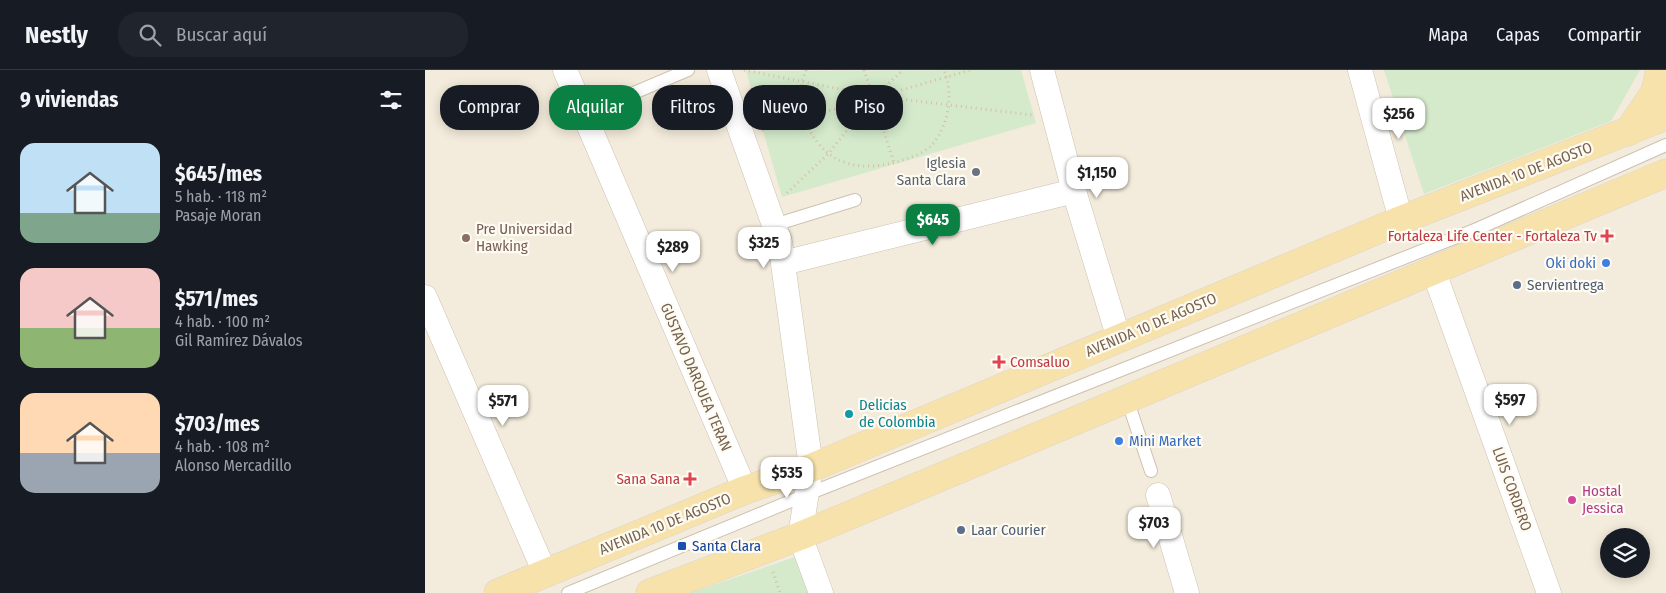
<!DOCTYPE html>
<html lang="es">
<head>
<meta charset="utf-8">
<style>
	:root { --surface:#171b24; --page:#20242c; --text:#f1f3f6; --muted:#9ea1a6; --line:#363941; --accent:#0b8043 }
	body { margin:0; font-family:"Fira Sans Condensed",sans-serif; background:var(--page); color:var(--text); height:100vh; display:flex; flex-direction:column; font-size:19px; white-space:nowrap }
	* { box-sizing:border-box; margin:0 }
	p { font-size:16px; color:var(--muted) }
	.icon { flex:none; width:28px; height:28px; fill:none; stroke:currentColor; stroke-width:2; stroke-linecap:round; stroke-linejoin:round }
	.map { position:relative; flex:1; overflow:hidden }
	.drawer { display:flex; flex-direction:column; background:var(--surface); width:425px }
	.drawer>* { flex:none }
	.guide { position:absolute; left:15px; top:15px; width:475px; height:45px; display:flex; gap:10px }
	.buttons { position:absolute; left:1175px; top:458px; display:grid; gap:10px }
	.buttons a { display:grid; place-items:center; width:50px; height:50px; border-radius:50%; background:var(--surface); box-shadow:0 2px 12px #0003; font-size:25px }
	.price { position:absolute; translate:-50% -42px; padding:0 11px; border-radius:10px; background:#fff; color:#222; font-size:16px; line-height:32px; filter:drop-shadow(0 1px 2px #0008) }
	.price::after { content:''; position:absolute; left:50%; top:30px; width:15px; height:11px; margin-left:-8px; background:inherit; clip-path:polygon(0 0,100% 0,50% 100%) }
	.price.active { background:var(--accent); color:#fff }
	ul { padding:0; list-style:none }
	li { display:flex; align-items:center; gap:15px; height:125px; padding:0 20px }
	li span { display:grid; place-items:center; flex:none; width:140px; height:100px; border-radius:15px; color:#555 }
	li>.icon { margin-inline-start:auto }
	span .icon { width:60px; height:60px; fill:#fffc; stroke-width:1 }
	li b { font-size:21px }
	h2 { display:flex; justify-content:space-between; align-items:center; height:60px; padding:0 20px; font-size:21px }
	.chip { padding:0 18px; border-radius:20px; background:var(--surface); box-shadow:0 2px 12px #0003; font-size:18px; line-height:45px }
	.chip.active { background:var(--accent); color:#fff }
	header { display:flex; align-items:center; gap:30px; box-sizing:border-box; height:70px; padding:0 25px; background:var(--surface); border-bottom:1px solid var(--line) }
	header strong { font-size:24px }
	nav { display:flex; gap:28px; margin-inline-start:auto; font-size:18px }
	.search { width:350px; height:45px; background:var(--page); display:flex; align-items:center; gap:12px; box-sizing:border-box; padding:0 18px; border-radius:20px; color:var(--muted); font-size:19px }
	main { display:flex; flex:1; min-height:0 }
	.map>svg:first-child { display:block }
	.residential { fill:#f3ebdb; fill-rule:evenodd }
	.green { fill:#d4eacb }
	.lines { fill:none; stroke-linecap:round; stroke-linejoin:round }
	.service-casing { stroke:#cec1b1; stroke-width:14 }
	.minor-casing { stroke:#cec1b1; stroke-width:25 }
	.primary-casing { stroke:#dcd6d1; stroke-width:29 }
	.path { stroke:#d6bfa8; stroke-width:3; stroke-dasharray:1 4; stroke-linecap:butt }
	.service { stroke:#fff; stroke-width:12 }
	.minor { stroke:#fff; stroke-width:24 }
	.primary { stroke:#f6e2aa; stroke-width:28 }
	.worship-dot { fill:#6b7280; stroke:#fefbf3; stroke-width:2 }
	.health-dot { fill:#e0444e; stroke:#fefbf3; stroke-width:2 }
	.education-dot { fill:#8d6e63; stroke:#fefbf3; stroke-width:2 }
	.shop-dot { fill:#3f7fe0; stroke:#fefbf3; stroke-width:2 }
	.service-dot { fill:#5c6f8a; stroke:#fefbf3; stroke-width:2 }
	.culture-dot { fill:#0f9aa8; stroke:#fefbf3; stroke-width:2 }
	.hotel-dot { fill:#d1479c; stroke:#fefbf3; stroke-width:2 }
	.transit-dot { fill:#1a4fb4; stroke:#fefbf3; stroke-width:2 }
	.labels { text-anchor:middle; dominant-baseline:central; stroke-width:4.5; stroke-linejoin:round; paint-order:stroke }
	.worship-label { font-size:15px; fill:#5b616d; stroke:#fefbf3; text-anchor:end }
	.street-label { font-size:15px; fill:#77624f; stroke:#fefbf3 }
	.education-label { font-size:15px; fill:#785e54; stroke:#fefbf3; text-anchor:start }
	.health-label { font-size:15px; fill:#be3a42; stroke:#fefbf3; text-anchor:end }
	.shop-label { font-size:15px; fill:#366cbe; stroke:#fefbf3; text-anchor:end }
	.service-label { font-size:15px; fill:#4e5e75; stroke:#fefbf3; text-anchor:start }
	.culture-label { font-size:15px; fill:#0d838f; stroke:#fefbf3; text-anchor:start }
	.hotel-label { font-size:15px; fill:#b23c85; stroke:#fefbf3; text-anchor:start }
	.transit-label { font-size:15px; fill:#164399; stroke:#fefbf3; text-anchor:start }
</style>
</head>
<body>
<header>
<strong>Nestly</strong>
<div class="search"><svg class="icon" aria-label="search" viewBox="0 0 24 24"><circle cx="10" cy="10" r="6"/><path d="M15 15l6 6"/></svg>Buscar aquí</div>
<nav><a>Mapa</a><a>Capas</a><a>Compartir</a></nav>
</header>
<main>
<section class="drawer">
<h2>9 viviendas<svg class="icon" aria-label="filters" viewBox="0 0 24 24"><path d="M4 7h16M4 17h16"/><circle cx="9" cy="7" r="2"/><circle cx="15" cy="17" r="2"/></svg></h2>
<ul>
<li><span style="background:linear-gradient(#bfe0f5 70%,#7fa58c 0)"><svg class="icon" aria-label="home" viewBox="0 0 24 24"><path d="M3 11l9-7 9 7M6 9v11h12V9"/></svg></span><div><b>$645/mes</b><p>5 hab. · 118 m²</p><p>Pasaje Moran</p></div></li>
<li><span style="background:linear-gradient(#f6c9c9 60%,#8fb573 0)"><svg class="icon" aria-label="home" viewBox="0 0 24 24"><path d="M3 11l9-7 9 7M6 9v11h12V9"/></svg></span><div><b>$571/mes</b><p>4 hab. · 100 m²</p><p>Gil Ramírez Dávalos</p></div></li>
<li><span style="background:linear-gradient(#ffd9b3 60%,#9aa5b1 0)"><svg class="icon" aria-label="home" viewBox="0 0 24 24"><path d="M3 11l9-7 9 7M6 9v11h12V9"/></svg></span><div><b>$703/mes</b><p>4 hab. · 108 m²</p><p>Alonso Mercadillo</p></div></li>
</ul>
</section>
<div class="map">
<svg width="1241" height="523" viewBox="0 0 1241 523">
	<rect width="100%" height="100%" fill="#fcf8ec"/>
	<path class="residential" d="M 0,0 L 1241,0 L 1241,523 L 0,523 ZM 1184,466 L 1216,466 L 1216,499 L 1184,499 Z"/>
	<path class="green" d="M 596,0 L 611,53 L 357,127 L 321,1 Z
		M 959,0 L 1215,0 L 1186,51 L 999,124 Z
		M 370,487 L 383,523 L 265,523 Z"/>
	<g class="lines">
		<g class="service-casing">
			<path id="service" d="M 159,44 L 263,0
				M 349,155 L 430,130
				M 702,329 L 726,401
				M 143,523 L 383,424 L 1052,159 L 1241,75"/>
		</g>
		<g class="minor-casing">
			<path id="minor" d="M 140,0 L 320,420
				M 294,0 L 355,172 L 386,397 L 375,466 L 396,523
				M 617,0 L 649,121 L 694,269
				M 935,0 L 976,150
				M 358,193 L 649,121
				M 1009,202 L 1124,523
				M 0,227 L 120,503
				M 733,425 L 762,523"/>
		</g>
		<g class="primary-casing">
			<path id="primary" d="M 1203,62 L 1230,22 L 1235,0
				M 73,523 L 320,420 L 386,398 L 976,150 L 1241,46
				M 225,523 L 375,466 L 1241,103"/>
		</g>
		<path class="path" d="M 319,0 L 450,26 L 607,45
			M 381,0 C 373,20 374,40 384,59 C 403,97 438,102 475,91 C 486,87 498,84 506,76 C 524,56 529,24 519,0
			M 439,0 L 469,93
			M 337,60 L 546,0
			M 362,123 L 403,84 L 450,26 L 478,0
			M 348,502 L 355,523"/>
		<use href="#service" class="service"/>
		<use href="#minor" class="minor"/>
		<use href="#primary" class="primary"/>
	</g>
	<circle class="worship-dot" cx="551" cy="102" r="5"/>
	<g class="health-dot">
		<path d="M1179.5 158.5h5v5h5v5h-5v5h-5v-5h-5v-5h5z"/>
		<path d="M571.5 284.5h5v5h5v5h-5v5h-5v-5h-5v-5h5z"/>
		<path d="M262.5 401.5h5v5h5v5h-5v5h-5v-5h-5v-5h5z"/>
	</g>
	<circle class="education-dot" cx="41" cy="168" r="5"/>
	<g class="shop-dot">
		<circle cx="1181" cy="193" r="5"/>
		<circle cx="694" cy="371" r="5"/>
	</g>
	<g class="service-dot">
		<circle cx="1092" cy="215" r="5"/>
		<circle cx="536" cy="460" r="5"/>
	</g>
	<circle class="culture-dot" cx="424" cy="344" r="5"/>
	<circle class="hotel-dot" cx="1147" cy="430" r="5"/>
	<rect class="transit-dot" x="252" y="471" width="10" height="10" rx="2.5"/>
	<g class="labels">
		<g class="worship-label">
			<text x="541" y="93">Iglesia<tspan x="541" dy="17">Santa Clara</tspan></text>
		</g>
		<g class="street-label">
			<text transform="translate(1101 102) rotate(-21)">AVENIDA 10 DE AGOSTO</text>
			<text transform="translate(726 255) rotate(-23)">AVENIDA 10 DE AGOSTO</text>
			<text transform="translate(271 307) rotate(67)">GUSTAVO DARQUEA TERAN</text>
			<text transform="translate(1087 419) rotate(70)">LUIS CORDERO</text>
			<text transform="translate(240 454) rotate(-22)">AVENIDA 10 DE AGOSTO</text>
		</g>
		<g class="education-label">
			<text x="51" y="159">Pre Universidad<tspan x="51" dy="17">Hawking</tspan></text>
		</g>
		<g class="health-label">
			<text x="1172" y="166">Fortaleza Life Center - Fortaleza Tv</text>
			<text x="585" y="292" text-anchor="start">Comsaluo</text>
			<text x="255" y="409">Sana Sana</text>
		</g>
		<g class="shop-label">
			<text x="1171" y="193">Oki doki</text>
			<text x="704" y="371" text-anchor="start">Mini Market</text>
		</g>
		<g class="service-label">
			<text x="1102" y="215">Servientrega</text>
			<text x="546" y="460">Laar Courier</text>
		</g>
		<g class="culture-label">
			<text x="434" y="335">Delicias<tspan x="434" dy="17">de Colombia</tspan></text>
		</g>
		<g class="hotel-label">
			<text x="1157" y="421">Hostal<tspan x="1157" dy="17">Jessica</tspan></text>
		</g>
		<g class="transit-label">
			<text x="267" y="476">Santa Clara</text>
		</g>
	</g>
</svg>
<div class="buttons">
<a><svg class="icon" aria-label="layers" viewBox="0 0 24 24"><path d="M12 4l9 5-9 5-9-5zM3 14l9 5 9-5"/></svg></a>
</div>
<b class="price" style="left:974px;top:70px">$256</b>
<b class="price" style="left:672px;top:129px">$1,150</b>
<b class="price active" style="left:508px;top:176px">$645</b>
<b class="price" style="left:339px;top:199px">$325</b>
<b class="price" style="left:248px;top:203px">$289</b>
<b class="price" style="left:1085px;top:356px">$597</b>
<b class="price" style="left:78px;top:357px">$571</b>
<b class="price" style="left:362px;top:429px">$535</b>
<b class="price" style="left:729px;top:479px">$703</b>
<div class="guide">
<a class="chip">Comprar</a>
<a class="chip active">Alquilar</a>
<a class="chip">Filtros</a>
<a class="chip">Nuevo</a>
<a class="chip">Piso</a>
</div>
</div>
</main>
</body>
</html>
